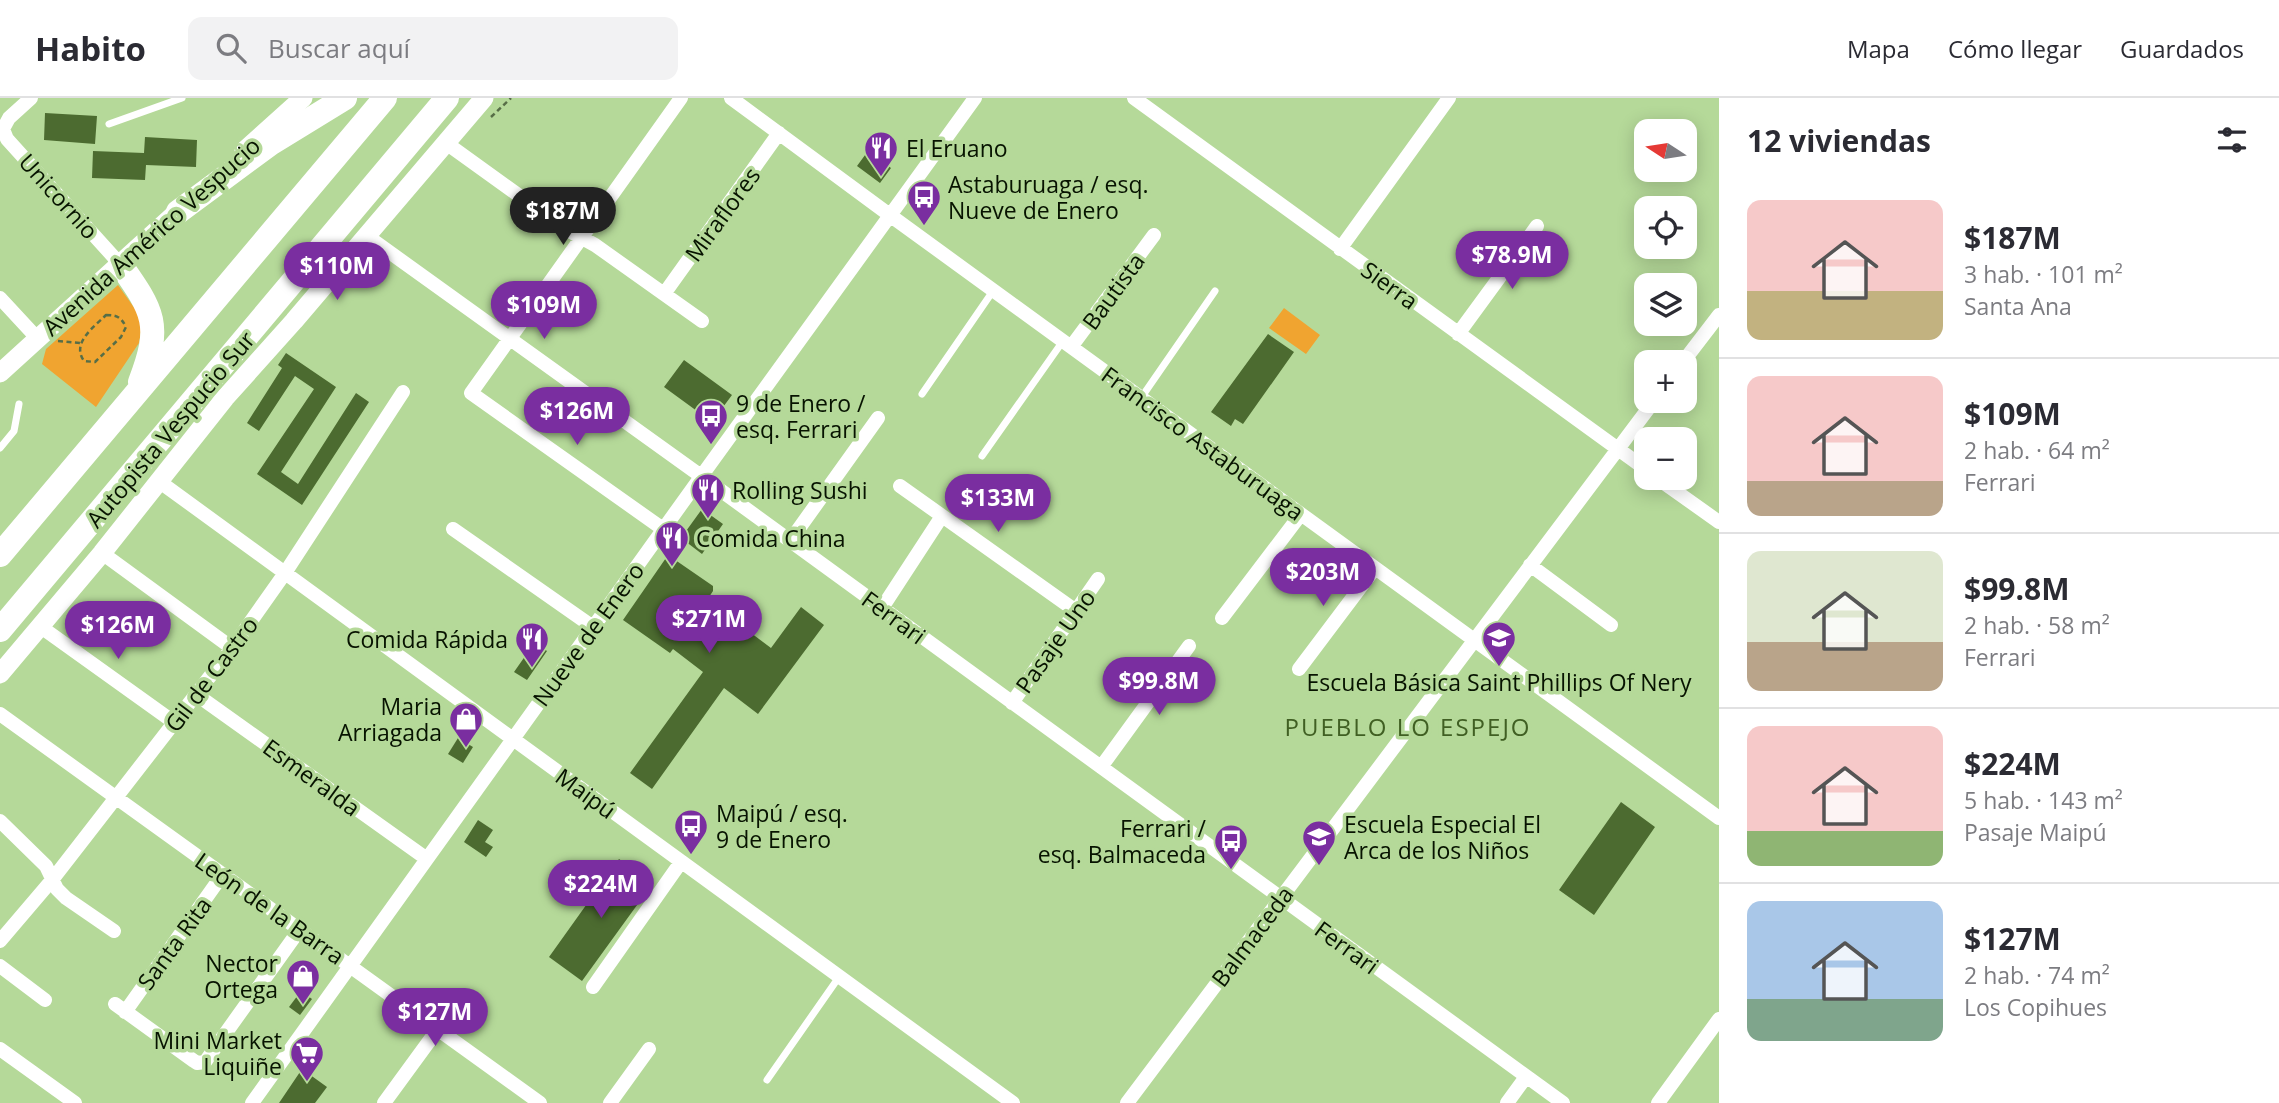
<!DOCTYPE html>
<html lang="es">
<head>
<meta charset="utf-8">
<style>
	:root { --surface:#fff; --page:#f2f2f3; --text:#2b2b33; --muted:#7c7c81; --line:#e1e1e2; --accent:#7a2ea0 }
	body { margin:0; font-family:"Open Sans",sans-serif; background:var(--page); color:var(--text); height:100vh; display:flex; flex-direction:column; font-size:26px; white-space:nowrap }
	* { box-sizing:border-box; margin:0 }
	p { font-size:23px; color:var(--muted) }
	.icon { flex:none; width:38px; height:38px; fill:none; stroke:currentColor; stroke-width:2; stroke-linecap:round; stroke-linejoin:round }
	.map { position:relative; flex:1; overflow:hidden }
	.side { display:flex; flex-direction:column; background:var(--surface); width:560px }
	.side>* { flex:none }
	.needle { width:46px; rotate:282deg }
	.tools { position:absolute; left:1634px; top:21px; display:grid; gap:14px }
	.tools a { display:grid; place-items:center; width:63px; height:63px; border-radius:14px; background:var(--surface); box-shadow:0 4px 18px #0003; font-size:35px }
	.price { position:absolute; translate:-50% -60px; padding:0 16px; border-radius:24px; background:var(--accent); color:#fff; font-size:23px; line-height:46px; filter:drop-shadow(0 2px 4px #0008) }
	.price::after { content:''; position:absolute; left:50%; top:42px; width:21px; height:16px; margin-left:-10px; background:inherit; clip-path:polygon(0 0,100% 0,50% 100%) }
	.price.selected { background:#222; color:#fff }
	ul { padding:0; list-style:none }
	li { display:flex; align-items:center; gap:21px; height:175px; padding:0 28px }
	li+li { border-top:2px solid var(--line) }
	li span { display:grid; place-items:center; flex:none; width:196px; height:140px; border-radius:14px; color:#555 }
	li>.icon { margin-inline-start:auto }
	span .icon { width:84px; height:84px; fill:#fffc; stroke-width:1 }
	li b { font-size:30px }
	h2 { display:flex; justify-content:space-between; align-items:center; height:84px; padding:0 28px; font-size:30px }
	header { display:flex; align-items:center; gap:42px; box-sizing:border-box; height:98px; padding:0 35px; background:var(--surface); border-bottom:2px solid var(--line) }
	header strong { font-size:33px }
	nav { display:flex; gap:38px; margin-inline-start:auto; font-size:24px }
	.search { width:490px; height:63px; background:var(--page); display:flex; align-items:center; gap:18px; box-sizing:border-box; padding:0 24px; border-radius:14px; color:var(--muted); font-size:26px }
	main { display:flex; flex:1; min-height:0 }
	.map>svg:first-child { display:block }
	.green { fill:#f0a430 }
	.building { fill:#4c6b30 }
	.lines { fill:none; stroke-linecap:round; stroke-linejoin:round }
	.path { stroke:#576e47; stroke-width:2.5; stroke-dasharray:5 3.5; stroke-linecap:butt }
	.service { stroke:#fff; stroke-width:7 }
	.minor { stroke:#fff; stroke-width:14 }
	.secondary { stroke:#fff; stroke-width:19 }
	.motorway { stroke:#fff; stroke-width:24 }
	.labels { text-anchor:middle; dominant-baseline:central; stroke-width:7; stroke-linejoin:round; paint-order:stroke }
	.poi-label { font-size:23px; fill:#071300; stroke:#b5d999; text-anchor:start }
	.street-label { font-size:23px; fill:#071300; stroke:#b5d999 }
	.neighbourhood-label { font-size:24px; letter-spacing:2px; fill:#405f23; stroke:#b5d999 }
</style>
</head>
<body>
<header>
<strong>Habito</strong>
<div class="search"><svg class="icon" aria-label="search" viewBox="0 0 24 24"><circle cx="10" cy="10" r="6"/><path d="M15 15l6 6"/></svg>Buscar aquí</div>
<nav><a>Mapa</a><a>Cómo llegar</a><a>Guardados</a></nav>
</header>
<main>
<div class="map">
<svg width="1719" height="1005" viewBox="0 0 1719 1005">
	<rect width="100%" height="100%" fill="#b5d999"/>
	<path class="green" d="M 118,187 L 143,222 L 139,245 L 96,309 L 42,266 L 46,251 Z
		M 1284,210 L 1320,237 L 1306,256 L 1269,230 Z"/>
	<path class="building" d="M 45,15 L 97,18 L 95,46 L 44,42 Z
		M 145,39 L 197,42 L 196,69 L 146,67 L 145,82 L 92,80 L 93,53 L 144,55 Z
		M 868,53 L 891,70 L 880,85 L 857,68 Z
		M 1268,236 L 1294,254 L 1243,326 L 1235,321 L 1231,328 L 1211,314 Z
		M 286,255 L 336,289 L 281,374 L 298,386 L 356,295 L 369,304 L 302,407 L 257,376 L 314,291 L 295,278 L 259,333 L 247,325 L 282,270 L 278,267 Z
		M 684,262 L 732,297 L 712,324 L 664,289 Z
		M 702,411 L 723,426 L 702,456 L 681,440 Z
		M 668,457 L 713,488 L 713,493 L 707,502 L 771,550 L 801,509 L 824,527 L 758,616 L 724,590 L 652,691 L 630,675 L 703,574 L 673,551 L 670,555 L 623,522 Z
		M 535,544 L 547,553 L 527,582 L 514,574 Z
		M 458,640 L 473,649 L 463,665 L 448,656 Z
		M 1621,704 L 1655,729 L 1594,817 L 1559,792 Z
		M 478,722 L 493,732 L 485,744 L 493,749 L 486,759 L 464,744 Z
		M 619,761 L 653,785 L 582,883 L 549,859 Z
		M 301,893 L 312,901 L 300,917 L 289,909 Z
		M 302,971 L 327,989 L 315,1005 L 279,1005 Z"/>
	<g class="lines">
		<path class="path" d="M 491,19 L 511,0
			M 106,217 C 117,217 121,219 126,229 L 121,239 L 95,264 L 84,263 C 71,245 94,229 106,217 Z
			M 58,243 L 80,245"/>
		<path class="service" d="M 109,26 L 182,0
			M 922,296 L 993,193
			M 1141,300 L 1215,193
			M 0,350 L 14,333 L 19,306
			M 982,358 L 1063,243
			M 767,982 L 839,879"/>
		<path class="minor" d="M 731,0 L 891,118 L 1719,720
			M 1134,0 L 1647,372
			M 3,31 L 7,41 L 120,166
			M 3,31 L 9,20 L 31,0
			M 446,45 L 564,130 L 595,147 L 702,223
			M 367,138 L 701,378 L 1563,1005
			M 1340,151 L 1449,0
			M 664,196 L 779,35
			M 0,200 L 38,241
			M 1458,236 L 1537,128
			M 1071,249 L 1154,137
			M 1683,264 L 1719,217
			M 1657,380 L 1719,424
			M 160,384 L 1013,1005
			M 900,388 L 1076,513
			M 453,431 L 593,529
			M 663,431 L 471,295 L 681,0
			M 790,443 L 878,320
			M 102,455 L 232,550
			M 1530,467 L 1611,527
			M 882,510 L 942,418
			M 1222,520 L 1301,416
			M 41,529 L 175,625
			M 1299,571 L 1375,470
			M 197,597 L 427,761
			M 1012,605 L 1098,481
			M 0,616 L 540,1005
			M 1101,669 L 1189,548
			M 0,723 L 46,768 L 57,791 L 66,800 L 114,833
			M 0,843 L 52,782 L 232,550 L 285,475 L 403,294
			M 0,868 L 45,902
			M 593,889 L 681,764
			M 115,906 L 194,963 L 197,965 L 205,964 L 300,831
			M 125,914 L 223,776
			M 0,951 L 75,1005
			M 252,1005 L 708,369 L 975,0
			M 384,1005 L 438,931
			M 610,1005 L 649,951
			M 1127,1005 L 1654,303
			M 1507,1005 L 1526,979
			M 1658,1005 L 1719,921"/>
		<path class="secondary" d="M 244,53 L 303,0
			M 0,275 L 188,104
			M 0,576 L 102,455 L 225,300 L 294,223 L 484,0"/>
		<path class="motorway" d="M 178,114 L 270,46 L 345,0
			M 120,166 C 154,214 162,227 140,284
			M 0,457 L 385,0
			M 0,532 L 447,0"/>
	</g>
	<defs>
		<g id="restaurant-pin" transform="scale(1.75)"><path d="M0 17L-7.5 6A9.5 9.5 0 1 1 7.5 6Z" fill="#7a2ea0" stroke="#b5d999"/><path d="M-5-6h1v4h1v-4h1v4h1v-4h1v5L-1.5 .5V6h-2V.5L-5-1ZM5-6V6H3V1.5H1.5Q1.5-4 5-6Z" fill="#fff"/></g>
		<g id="bus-pin" transform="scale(1.75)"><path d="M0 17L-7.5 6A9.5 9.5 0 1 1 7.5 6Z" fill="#7a2ea0" stroke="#b5d999"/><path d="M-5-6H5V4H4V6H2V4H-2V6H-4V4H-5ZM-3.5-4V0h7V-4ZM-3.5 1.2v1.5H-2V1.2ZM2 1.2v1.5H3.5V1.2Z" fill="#fff"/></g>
		<g id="school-pin" transform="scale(1.75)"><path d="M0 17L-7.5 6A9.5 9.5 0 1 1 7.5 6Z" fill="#7a2ea0" stroke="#b5d999"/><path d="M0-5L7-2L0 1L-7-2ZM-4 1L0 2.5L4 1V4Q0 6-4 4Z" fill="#fff"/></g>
		<g id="shop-pin" transform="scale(1.75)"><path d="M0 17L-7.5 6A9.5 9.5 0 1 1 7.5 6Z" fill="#7a2ea0" stroke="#b5d999"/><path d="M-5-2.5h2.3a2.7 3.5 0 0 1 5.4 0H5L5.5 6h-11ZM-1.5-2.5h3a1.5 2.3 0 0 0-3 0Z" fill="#fff"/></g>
		<g id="supermarket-pin" transform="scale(1.75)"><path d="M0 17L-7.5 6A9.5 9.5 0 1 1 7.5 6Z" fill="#7a2ea0" stroke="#b5d999"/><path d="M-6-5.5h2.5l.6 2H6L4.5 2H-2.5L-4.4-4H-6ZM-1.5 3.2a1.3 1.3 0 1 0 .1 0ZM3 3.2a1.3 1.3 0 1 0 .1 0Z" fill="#fff"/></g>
	</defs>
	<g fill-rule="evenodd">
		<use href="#restaurant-pin" x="881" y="50"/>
		<use href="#bus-pin" x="924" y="99"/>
		<use href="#bus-pin" x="711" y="318"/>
		<use href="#restaurant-pin" x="708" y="392"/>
		<use href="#restaurant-pin" x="672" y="440"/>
		<use href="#school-pin" x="1499" y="540"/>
		<use href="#restaurant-pin" x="532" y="541"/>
		<use href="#shop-pin" x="466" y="621"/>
		<use href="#bus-pin" x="691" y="728"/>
		<use href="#school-pin" x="1319" y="739"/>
		<use href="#bus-pin" x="1231" y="743"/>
		<use href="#shop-pin" x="303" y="878"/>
		<use href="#supermarket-pin" x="307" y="955"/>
	</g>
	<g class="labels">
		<g class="poi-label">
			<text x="906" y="50">El Eruano</text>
			<text x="948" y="86">Astaburuaga / esq.<tspan x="948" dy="26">Nueve de Enero</tspan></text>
			<text x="736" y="305">9 de Enero /<tspan x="736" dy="26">esq. Ferrari</tspan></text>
			<text x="732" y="392">Rolling Sushi</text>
			<text x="696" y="440">Comida China</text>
			<text x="508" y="541" text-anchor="end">Comida Rápida</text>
			<text x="1499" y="584" text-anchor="middle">Escuela Básica Saint Phillips Of Nery</text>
			<text x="442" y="608" text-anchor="end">Maria<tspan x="442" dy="26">Arriagada</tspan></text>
			<text x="716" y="715">Maipú / esq.<tspan x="716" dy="26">9 de Enero</tspan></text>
			<text x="1344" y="726">Escuela Especial El<tspan x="1344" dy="26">Arca de los Niños</tspan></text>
			<text x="1206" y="730" text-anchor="end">Ferrari /<tspan x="1206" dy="26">esq. Balmaceda</tspan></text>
			<text x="278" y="865" text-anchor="end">Nector<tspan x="278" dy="26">Ortega</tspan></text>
			<text x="282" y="942" text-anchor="end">Mini Market<tspan x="282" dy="26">Liquiñe</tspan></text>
		</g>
		<g class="street-label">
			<text transform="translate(59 98) rotate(48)">Unicornio</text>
			<text transform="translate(722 116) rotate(-54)">Miraflores</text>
			<text transform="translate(151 138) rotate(-42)">Avenida Américo Vespucio</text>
			<text transform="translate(1390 187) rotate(36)">Sierra</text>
			<text transform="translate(1113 193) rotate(-54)">Bautista</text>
			<text transform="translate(170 331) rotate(-50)">Autopista Vespucio Sur</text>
			<text transform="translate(1203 345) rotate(36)">Francisco Astaburuaga</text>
			<text transform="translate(894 519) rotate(36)">Ferrari</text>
			<text transform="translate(588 536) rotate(-54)">Nueve de Enero</text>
			<text transform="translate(1055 543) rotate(-55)">Pasaje Uno</text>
			<text transform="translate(211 576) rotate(-53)">Gil de Castro</text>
			<text transform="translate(312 679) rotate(36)">Esmeralda</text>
			<text transform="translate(586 695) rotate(36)">Maipú</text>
			<text transform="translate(270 810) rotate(35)">León de la Barra</text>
			<text transform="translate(1252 838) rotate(-53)">Balmaceda</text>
			<text transform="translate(174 845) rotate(-54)">Santa Rita</text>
			<text transform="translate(1347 849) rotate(36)">Ferrari</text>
		</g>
		<g class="neighbourhood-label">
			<text x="1408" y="628">PUEBLO LO ESPEJO</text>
		</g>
	</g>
</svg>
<div class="tools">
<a><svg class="needle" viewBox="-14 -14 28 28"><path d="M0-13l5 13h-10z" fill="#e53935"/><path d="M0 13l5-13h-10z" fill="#7c7c81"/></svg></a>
<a><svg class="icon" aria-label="locate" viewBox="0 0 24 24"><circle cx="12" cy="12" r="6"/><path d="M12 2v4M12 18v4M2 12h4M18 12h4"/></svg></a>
<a><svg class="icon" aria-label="layers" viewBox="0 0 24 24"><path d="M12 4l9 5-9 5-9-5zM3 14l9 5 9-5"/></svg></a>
<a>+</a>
<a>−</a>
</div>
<b class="price selected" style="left:563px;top:149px">$187M</b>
<b class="price" style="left:1512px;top:193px">$78.9M</b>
<b class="price" style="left:337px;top:204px">$110M</b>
<b class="price" style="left:544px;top:243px">$109M</b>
<b class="price" style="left:577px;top:349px">$126M</b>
<b class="price" style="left:998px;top:436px">$133M</b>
<b class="price" style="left:1323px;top:510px">$203M</b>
<b class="price" style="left:709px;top:557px">$271M</b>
<b class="price" style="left:118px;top:563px">$126M</b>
<b class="price" style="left:1159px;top:619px">$99.8M</b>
<b class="price" style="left:601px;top:822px">$224M</b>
<b class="price" style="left:435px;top:950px">$127M</b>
</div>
<section class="side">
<h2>12 viviendas<svg class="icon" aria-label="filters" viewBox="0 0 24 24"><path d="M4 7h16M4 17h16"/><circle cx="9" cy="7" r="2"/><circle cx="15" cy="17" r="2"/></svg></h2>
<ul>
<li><span style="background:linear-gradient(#f6c9c9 65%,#c2b280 0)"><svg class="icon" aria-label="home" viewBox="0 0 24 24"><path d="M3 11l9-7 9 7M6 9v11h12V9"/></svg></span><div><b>$187M</b><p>3 hab. · 101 m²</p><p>Santa Ana</p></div></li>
<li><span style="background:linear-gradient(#f6c9c9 75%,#b9a48a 0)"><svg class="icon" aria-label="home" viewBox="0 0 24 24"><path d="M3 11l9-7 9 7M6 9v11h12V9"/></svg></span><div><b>$109M</b><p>2 hab. · 64 m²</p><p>Ferrari</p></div></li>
<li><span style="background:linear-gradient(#dfe7d0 65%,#b9a48a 0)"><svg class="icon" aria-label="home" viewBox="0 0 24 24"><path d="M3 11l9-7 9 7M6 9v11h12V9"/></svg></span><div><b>$99.8M</b><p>2 hab. · 58 m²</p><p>Ferrari</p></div></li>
<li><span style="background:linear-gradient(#f6c9c9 75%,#8fb573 0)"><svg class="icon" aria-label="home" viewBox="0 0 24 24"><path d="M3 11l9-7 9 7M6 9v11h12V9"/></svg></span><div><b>$224M</b><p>5 hab. · 143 m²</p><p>Pasaje Maipú</p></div></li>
<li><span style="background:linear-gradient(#a9c7e8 70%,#7fa58c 0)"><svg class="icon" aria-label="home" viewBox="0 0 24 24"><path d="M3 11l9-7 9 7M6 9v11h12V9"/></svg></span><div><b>$127M</b><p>2 hab. · 74 m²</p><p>Los Copihues</p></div></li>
</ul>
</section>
</main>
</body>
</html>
